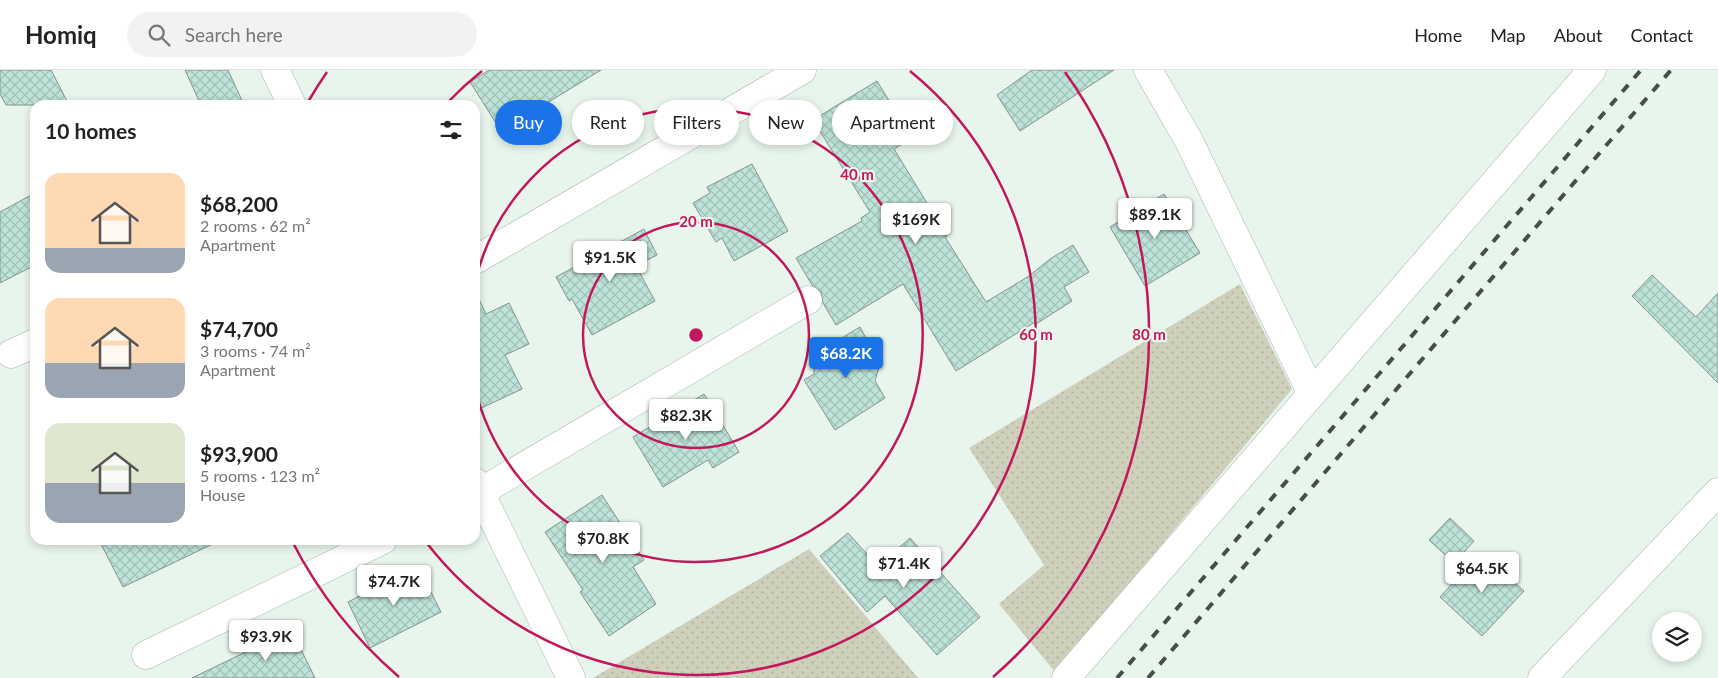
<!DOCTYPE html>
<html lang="en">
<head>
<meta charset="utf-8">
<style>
	:root { --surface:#fff; --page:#f2f2f2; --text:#222; --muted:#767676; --line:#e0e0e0; --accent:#1a73e8 }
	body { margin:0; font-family:Lato,sans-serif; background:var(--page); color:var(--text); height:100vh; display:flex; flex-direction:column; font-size:19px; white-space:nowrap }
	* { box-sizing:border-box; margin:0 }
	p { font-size:16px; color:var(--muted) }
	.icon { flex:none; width:28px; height:28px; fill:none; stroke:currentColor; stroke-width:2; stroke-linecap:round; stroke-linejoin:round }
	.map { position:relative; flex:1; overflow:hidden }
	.drawer { position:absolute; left:30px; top:30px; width:450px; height:445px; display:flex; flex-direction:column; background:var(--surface); border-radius:15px; box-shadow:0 2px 8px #0003 }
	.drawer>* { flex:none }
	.guide { position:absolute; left:495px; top:30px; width:475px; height:45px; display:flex; gap:10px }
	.controls { position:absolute; left:1652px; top:542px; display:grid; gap:10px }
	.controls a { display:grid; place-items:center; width:50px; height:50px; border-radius:50%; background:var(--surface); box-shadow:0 2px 8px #0003; font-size:25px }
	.price { position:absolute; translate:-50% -42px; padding:0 11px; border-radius:5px; background:#fff; color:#222; font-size:16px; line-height:32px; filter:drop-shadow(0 1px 2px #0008) }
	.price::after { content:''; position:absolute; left:50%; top:30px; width:15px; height:11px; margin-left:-8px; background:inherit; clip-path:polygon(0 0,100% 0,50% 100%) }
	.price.active { background:var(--accent); color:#fff }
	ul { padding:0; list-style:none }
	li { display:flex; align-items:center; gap:15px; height:125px; padding:0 15px }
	li span { display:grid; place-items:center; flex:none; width:140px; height:100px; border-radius:15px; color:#555 }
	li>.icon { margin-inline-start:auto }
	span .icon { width:60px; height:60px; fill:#fffc; stroke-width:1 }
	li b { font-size:21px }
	h2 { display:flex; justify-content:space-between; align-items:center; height:60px; padding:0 15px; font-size:21px }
	.chip { padding:0 18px; border-radius:22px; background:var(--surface); box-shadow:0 2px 8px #0003; font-size:18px; line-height:45px }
	.chip.active { background:var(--accent); color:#fff }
	header { display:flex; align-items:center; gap:30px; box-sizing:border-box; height:70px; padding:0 25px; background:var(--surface); border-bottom:1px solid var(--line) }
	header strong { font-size:24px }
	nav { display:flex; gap:28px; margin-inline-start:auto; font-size:18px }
	.search { width:350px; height:45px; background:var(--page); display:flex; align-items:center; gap:12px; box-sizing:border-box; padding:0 18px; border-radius:28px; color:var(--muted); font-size:19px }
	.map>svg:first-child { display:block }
	.grass { fill:url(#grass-dots) }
	.building { fill:url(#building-cross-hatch); stroke:#84938e }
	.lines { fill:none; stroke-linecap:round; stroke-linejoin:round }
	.minor-casing { stroke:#aab6ae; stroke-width:29 }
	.major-casing { stroke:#aab6ae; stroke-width:29 }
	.minor { stroke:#fff; stroke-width:28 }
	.major { stroke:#fff; stroke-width:28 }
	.rail { stroke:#474e49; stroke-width:4; stroke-dasharray:9 9; stroke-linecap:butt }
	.ring { fill:none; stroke:#c2185b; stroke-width:2.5 }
	.centre { fill:#c2185b; stroke:#e8f5ec; stroke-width:2.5 }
	.ring-label { font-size:15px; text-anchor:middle; font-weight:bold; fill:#c2185b; stroke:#e8f5ec; stroke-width:4.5; stroke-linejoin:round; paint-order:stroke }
</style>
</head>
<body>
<header>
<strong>Homiq</strong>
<div class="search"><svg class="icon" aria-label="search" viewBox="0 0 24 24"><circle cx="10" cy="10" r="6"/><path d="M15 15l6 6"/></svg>Search here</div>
<nav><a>Home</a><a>Map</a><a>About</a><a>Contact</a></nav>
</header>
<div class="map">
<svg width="1718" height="608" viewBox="0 0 1718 608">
	<defs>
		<pattern id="grass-dots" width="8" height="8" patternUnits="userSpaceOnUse" patternTransform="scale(1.25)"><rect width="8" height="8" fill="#ced0bb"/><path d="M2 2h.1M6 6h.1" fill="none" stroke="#b0b19f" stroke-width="1.8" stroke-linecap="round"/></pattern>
		<pattern id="building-cross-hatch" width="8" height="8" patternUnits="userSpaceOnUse" patternTransform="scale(1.25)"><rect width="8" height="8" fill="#bee3d9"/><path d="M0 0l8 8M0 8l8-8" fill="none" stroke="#a2c2b9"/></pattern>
	</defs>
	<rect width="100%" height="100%" fill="#e8f5ec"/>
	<path class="grass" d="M 1240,214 L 1292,319 L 1055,602 L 999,534 L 1044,495 L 969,378 Z
		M 809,479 L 918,608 L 593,608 Z"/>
	<path class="building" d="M 0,0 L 51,0 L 69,35 L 6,35 L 0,24 Z
		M 185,0 L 228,0 L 244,35 L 201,35 Z
		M 489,0 L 601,0 L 501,61 L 470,12 Z
		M 1032,0 L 1114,0 L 1020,61 L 997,25 Z
		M 877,11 L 912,68 L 894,79 L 947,166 L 945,167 L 986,232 L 1029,206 L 1050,189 L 1073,175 L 1089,202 L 1064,217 L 1072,231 L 1036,254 L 1035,252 L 956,301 L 903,214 L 836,255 L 823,233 L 821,222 L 812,215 L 796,188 L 862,151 L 861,148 L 870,142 L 813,50 Z
		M 752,94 L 788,161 L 734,191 L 722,168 L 716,172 L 693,133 L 710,123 L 707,117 Z
		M 35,123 L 35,195 L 0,213 L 0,142 Z
		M 1164,124 L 1200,183 L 1145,216 L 1110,157 Z
		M 644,159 L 657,185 L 636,196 L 655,231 L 592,265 L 572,229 L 569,231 L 556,207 Z
		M 1652,205 L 1696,247 L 1718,223 L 1718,313 L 1632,226 Z
		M 475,221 L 486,244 L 509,233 L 529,274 L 505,285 L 522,319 L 475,341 Z
		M 860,257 L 880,293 L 875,311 L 885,328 L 835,360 L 804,310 L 814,304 L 815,284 Z
		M 704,324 L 739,382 L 713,398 L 708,390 L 663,417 L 633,367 Z
		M 602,425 L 644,490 L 633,497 L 656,534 L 609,566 L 580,522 L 583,520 L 545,462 Z
		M 1450,448 L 1474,471 L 1454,493 L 1429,470 Z
		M 848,463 L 874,492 L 889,479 L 893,483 L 910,468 L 980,547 L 937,585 L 885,526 L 867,542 L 820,486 Z
		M 99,470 L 221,470 L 123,517 Z
		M 1481,482 L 1524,521 L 1482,566 L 1440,527 Z
		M 418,496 L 441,542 L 370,578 L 348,532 Z
		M 291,559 L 315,608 L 192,608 L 258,576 Z"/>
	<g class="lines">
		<g class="minor-casing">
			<path id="minor" d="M 275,0 L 292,35
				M 1148,0 L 1189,71 L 1312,324
				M 475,190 L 802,0
				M 11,284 L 35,273
				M 475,412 L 571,608
				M 475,425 L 808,230
				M 146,585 L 383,470
				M 1066,608 L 1592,0"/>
		</g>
		<g class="major-casing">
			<path id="major" d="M 1542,608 L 1718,422"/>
		</g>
		<use href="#minor" class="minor"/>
		<use href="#major" class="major"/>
		<path class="rail" d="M 1117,608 L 1641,0
			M 1148,608 L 1671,0"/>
	</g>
	<g class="ring">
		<circle cx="696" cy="265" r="113"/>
		<path d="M475 212A227 227 0 1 1 475 318"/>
		<path d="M447 33A340 340 0 0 1 482 1M910 1A340 340 0 1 1 426 472"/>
		<path d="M399 607A453 453 0 0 1 292 471M308 32A453 453 0 0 1 327 2M1065 2A453 453 0 0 1 993 607"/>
	</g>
	<circle cx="696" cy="265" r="8" class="centre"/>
	<g class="ring-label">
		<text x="857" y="110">40 m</text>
		<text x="696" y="157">20 m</text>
		<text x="1036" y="270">60 m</text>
		<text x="1149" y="270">80 m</text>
	</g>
</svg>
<div class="controls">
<a><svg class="icon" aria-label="layers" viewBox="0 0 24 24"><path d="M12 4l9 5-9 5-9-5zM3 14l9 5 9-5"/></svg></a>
</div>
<b class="price" style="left:1155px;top:170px">$89.1K</b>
<b class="price" style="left:916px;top:175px">$169K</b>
<b class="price" style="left:610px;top:213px">$91.5K</b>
<b class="price active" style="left:846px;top:309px">$68.2K</b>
<b class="price" style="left:686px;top:371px">$82.3K</b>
<b class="price" style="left:603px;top:494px">$70.8K</b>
<b class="price" style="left:904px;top:519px">$71.4K</b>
<b class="price" style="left:1482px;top:524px">$64.5K</b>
<b class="price" style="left:394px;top:537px">$74.7K</b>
<b class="price" style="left:266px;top:592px">$93.9K</b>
<div class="guide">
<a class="chip active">Buy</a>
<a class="chip">Rent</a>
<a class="chip">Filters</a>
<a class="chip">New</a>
<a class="chip">Apartment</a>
</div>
<section class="drawer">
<h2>10 homes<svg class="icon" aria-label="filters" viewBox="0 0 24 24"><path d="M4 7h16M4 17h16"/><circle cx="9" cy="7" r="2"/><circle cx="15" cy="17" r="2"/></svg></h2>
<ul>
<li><span style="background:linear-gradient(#ffd9b3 75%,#9aa5b1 0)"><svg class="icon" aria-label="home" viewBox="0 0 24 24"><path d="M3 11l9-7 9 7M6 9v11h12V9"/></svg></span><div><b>$68,200</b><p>2 rooms · 62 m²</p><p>Apartment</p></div></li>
<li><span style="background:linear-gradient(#ffd9b3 65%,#9aa5b1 0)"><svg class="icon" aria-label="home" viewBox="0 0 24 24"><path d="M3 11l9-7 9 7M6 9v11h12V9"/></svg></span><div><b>$74,700</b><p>3 rooms · 74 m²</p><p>Apartment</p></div></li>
<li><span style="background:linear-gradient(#dfe7d0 60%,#9aa5b1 0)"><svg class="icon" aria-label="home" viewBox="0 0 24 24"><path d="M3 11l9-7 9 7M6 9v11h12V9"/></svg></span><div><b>$93,900</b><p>5 rooms · 123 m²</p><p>House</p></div></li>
</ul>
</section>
</div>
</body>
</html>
